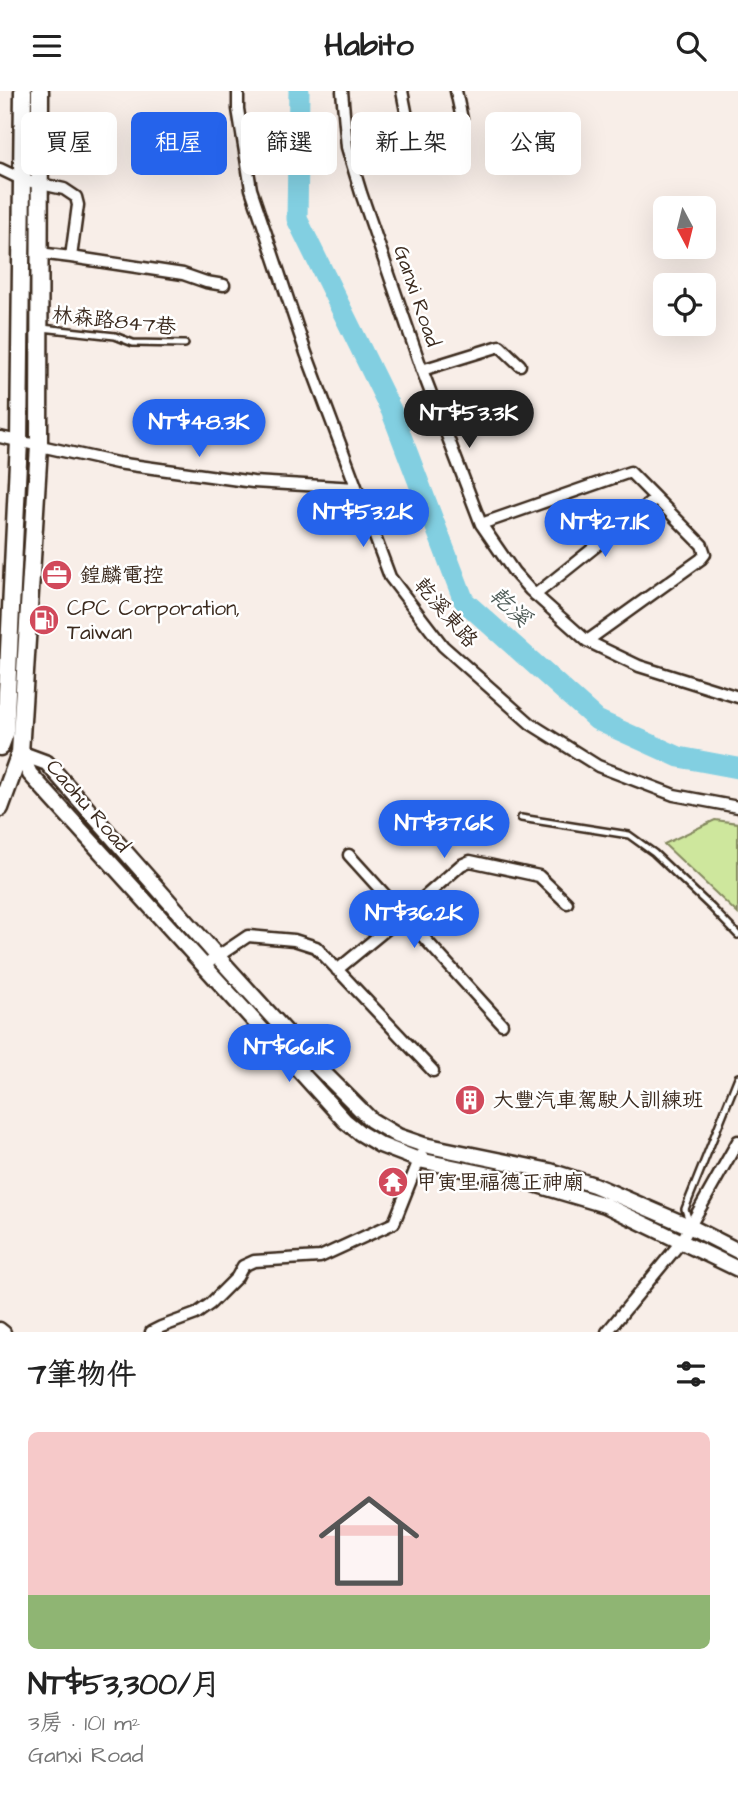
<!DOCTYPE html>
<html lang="zh-TW">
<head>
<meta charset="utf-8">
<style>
	:root { --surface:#fff; --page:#f2f2f2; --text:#222; --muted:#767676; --accent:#2563eb }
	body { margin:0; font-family:"Architects Daughter","LXGW WenKai TC",sans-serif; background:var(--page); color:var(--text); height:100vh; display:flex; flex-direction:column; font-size:26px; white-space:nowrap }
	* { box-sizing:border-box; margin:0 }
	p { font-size:23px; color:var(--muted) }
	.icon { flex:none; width:38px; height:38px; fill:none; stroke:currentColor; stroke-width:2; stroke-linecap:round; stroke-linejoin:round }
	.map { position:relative; height:1241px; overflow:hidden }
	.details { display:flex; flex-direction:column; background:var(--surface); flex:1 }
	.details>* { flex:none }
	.top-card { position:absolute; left:21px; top:21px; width:696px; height:63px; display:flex; gap:14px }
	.needle { width:46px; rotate:173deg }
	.controls { position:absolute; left:653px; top:105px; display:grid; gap:14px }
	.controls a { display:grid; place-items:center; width:63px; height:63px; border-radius:10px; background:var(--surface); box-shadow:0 7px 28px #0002; font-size:35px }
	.price { position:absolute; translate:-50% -60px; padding:0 16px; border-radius:24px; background:var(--accent); color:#fff; font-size:23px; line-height:46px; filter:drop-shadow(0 2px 4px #0008) }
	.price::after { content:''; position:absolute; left:50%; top:42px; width:21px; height:16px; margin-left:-10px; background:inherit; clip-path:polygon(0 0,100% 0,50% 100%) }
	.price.current { background:#222; color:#fff }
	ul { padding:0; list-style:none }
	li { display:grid; align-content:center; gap:14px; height:371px; padding:0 28px }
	li span { display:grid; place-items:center; height:217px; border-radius:10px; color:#555 }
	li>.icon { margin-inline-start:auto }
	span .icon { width:126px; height:126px; fill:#fffc; stroke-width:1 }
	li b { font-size:30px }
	h2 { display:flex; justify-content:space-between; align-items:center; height:84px; padding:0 28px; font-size:30px }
	.tag { padding:0 24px; border-radius:10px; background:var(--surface); box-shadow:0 7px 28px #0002; font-size:24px; line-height:63px }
	.tag.current { background:var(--accent); color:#fff }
	header { display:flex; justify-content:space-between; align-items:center; height:91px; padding:0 28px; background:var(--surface); font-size:32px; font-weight:700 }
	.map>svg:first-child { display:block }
	.park { fill:#cee79d; stroke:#84885e; stroke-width:2 }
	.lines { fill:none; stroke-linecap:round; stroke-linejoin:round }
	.river { stroke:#82cfe1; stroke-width:21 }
	.lane-casing { stroke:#3b2a1e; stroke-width:10 }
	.street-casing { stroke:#3b2a1e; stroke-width:15 }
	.secondary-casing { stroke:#3b2a1e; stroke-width:19 }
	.primary-casing { stroke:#3b2a1e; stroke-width:21 }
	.lane { stroke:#fff; stroke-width:5 }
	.street { stroke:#fff; stroke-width:10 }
	.secondary { stroke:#fff; stroke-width:14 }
	.primary { stroke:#fff; stroke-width:16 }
	.labels { text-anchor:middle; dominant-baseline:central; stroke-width:5; stroke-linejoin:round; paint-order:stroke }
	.street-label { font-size:21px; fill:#3b2a1e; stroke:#fff }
	.poi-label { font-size:21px; fill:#3b2a1e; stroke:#fff; text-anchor:start }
	.water-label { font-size:23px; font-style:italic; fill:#505c58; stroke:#fff }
</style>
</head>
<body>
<header><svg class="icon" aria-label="menu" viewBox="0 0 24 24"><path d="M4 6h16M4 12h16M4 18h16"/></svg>Habito<svg class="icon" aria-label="search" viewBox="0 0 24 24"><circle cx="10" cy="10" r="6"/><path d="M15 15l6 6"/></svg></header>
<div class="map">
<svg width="738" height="1241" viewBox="0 0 738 1241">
	<rect width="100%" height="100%" fill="#f8eee8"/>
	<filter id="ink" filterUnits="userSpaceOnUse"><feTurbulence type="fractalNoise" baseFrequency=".0143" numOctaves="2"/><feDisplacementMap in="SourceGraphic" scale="14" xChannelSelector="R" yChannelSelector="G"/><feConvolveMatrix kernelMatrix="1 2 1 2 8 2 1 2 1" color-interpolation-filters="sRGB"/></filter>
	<g filter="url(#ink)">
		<path class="park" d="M 715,729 L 738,732 L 738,823 L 664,753 Z"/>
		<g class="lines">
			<path class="river" d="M 299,0 L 297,128 L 391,319 L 464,510 L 597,629 L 679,666 L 738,677"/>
			<g class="lane-casing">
				<path id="lane" d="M 42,237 L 115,245 L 133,252 L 185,253
					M 521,727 L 629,744 L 654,762 L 712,817 L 738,844
					M 690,1133 L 685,1118 L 738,986"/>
			</g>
			<g class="street-casing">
				<path id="street" d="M 238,0 L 238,18 L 251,98 L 306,262 L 390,486 L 443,555 L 531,633 L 598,675 L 674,704 L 738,716
					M 342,0 L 347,56 L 361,102 L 422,279 L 481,433 L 514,481 L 530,499 L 587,550 L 639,575 L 738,606
					M 402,0 L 411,46
					M 456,0 L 462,28
					M 0,78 L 23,89 L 64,98 L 76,106 L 78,114 L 71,166 L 183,183 L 206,191 L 224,194
					M 39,162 L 71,166
					M 422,279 L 500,255 L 520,274
					M 0,346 L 117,372 L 253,391 L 356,397
					M 481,433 L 630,381 L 702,454 L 705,463 L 701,468 L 587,550
					M 535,504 L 655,408
					M 349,764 L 502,933
					M 205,874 L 248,845 L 294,849 L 316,856 L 433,980
					M 337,879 L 404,824 L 461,774 L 470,770 L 539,785 L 567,812
					M 0,1237 L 5,1241
					M 151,1241 L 161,1236 L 196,1223 L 210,1213 L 237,1186 L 243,1175 L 254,1170 L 320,1166 L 394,1132 L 421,1064
					M 607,1241 L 681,1151 L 738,1050"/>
			</g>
			<g class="secondary-casing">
				<path id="secondary" d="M 20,662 L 30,683 L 345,1030 L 360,1042 L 380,1054 L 419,1069 L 534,1093 L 605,1114 L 738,1178
					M 20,662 L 47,672 L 218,866 L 317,975 L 371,1029 L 398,1045 L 424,1054 L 550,1080 L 594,1094 L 691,1136 L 738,1160"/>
			</g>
			<g class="primary-casing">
				<path id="primary" d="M 0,656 L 5,643 L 19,350 L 23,0
					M 0,717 L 20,662 L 39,355 L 40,0"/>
			</g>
			<use href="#lane" class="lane"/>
			<use href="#street" class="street"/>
			<use href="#secondary" class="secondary"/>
			<use href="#primary" class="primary"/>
		</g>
	</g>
	<defs>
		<g id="office-disc" transform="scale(1.575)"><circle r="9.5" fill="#d1495b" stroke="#fff"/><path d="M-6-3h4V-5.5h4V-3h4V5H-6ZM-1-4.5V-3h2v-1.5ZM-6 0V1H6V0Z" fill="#fff"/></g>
		<g id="fuel-disc" transform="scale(1.575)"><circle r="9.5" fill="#d1495b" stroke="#fff"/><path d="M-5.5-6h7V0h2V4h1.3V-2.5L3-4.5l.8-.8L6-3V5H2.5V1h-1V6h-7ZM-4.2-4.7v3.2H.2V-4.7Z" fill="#fff"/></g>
		<g id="building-disc" transform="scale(1.575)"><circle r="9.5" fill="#d1495b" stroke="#fff"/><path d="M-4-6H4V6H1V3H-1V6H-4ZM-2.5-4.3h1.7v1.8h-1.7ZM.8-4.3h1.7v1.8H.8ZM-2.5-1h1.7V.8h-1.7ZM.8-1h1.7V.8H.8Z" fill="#fff"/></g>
		<g id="temple-disc" transform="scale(1.575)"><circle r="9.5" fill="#d1495b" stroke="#fff"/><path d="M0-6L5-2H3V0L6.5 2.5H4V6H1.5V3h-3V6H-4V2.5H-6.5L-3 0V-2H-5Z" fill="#fff"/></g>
	</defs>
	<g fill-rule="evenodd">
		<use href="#office-disc" x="57" y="484"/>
		<use href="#fuel-disc" x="44" y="529"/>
		<use href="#building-disc" x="470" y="1009"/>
		<use href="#temple-disc" x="393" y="1091"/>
	</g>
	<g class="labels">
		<g class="street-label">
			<text transform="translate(417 205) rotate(71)">Ganxi Road</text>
			<text transform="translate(114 230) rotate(6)">林森路847巷</text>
			<text transform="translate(446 522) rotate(49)">乾溪東路</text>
			<text transform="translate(88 715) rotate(49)">Caohu Road</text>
		</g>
		<g class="poi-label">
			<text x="80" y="484">鍠麟電控</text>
			<text x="67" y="517">CPC Corporation,<tspan x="67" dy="24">Taiwan</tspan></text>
			<text x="493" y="1009">大豐汽車駕駛人訓練班</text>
			<text x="416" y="1091">甲寅里福德正神廟</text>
		</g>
		<g class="water-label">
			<text transform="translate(510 516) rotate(42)">乾溪</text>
		</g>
	</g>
</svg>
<div class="controls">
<a><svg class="needle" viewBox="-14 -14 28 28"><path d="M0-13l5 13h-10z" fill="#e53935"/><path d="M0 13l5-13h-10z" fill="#767676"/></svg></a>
<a><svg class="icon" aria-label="locate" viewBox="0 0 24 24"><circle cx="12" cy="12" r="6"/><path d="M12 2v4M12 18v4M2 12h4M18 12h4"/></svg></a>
</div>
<b class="price current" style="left:469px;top:359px">NT$53.3K</b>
<b class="price" style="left:199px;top:368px">NT$48.3K</b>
<b class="price" style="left:363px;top:458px">NT$53.2K</b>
<b class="price" style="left:605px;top:468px">NT$27.1K</b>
<b class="price" style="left:444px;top:769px">NT$37.6K</b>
<b class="price" style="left:414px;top:859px">NT$36.2K</b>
<b class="price" style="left:289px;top:993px">NT$66.1K</b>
<div class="top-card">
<a class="tag">買屋</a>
<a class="tag current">租屋</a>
<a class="tag">篩選</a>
<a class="tag">新上架</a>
<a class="tag">公寓</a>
</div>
</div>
<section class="details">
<h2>7筆物件<svg class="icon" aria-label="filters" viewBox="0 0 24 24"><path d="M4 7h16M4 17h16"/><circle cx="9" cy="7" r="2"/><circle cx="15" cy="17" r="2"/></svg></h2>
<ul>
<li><span style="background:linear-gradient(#f6c9c9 75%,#8fb573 0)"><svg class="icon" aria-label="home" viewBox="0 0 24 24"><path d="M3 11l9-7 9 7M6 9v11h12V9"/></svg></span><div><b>NT$53,300/月</b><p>3房 · 101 m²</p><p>Ganxi Road</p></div></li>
</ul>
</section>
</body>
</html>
